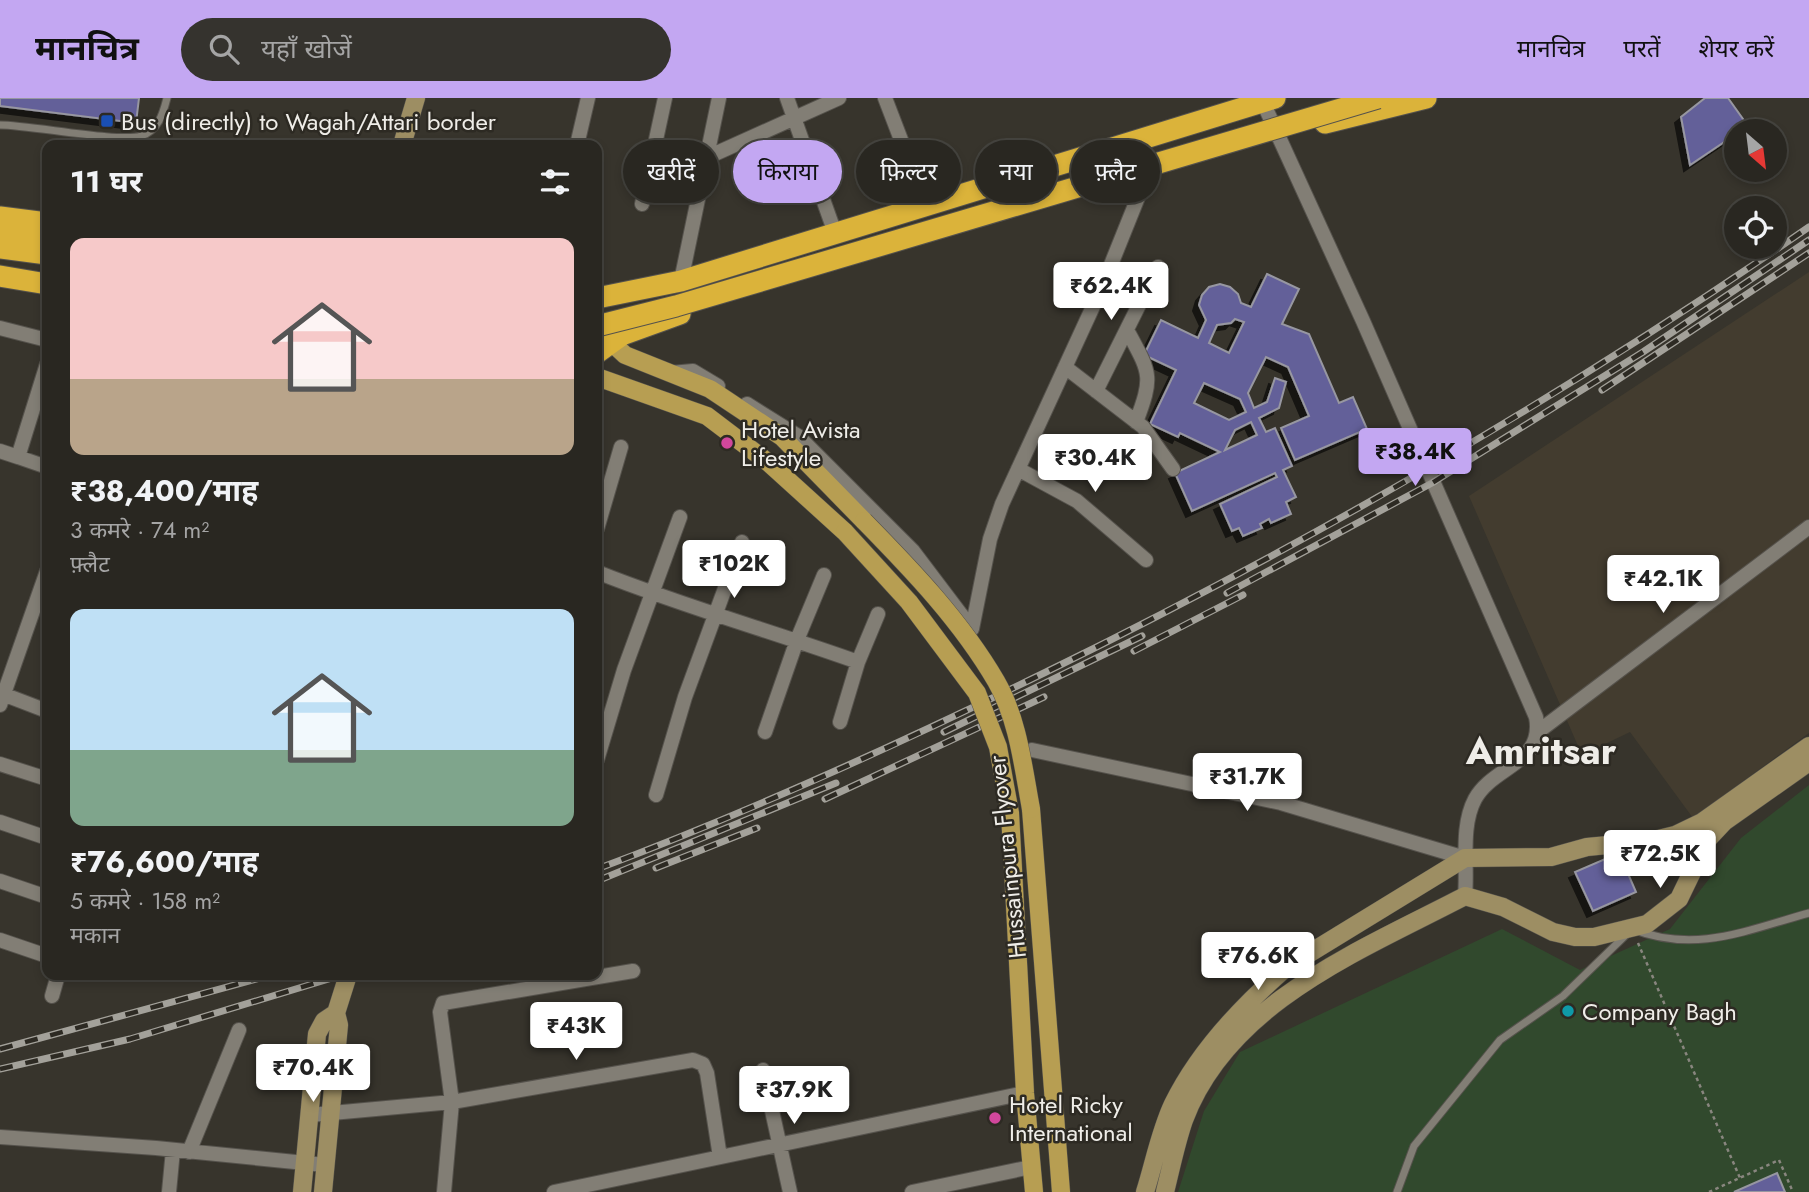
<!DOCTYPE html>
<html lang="hi">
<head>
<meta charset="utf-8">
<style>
	:root { --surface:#292721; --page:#35332e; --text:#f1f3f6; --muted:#a5a5a5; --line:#45443f; --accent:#c3a7f2 }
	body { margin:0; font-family:Jost,"Noto Sans Devanagari",sans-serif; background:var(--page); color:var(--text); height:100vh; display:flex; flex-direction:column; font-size:26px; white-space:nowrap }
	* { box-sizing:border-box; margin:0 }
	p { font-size:23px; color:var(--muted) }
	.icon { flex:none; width:38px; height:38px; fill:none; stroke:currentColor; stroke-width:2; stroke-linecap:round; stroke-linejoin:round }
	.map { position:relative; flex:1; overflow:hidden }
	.drawer { position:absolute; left:42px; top:42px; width:560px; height:840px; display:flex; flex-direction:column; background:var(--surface); border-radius:14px; box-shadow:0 4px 10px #0003,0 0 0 2px var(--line) }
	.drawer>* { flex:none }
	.hud { position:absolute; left:623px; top:42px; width:665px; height:63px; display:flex; gap:14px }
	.needle { width:46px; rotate:152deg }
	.buttons { position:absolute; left:1724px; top:21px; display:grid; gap:14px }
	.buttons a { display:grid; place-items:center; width:63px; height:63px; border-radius:50%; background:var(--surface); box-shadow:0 4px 10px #0003,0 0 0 2px var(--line); font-size:35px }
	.price { position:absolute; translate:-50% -60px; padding:0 16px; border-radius:7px; background:#fff; color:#222; font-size:23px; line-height:46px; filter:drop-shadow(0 2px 4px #0008) }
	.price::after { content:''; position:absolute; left:50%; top:42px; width:21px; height:16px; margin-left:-10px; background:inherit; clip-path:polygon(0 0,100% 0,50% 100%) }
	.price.on { background:var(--accent); color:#111 }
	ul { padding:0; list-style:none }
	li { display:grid; align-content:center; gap:14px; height:371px; padding:0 28px }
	li span { display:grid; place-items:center; height:217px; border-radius:14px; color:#555 }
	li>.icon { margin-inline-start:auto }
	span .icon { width:126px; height:126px; fill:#fffc; stroke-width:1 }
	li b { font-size:30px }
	h2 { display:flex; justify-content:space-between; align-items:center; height:84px; padding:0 28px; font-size:30px }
	.tag { padding:0 24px; border-radius:32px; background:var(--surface); box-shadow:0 4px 10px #0003,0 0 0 2px var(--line); font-size:24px; line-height:63px }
	.tag.on { background:var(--accent); color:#111 }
	header { display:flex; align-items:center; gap:42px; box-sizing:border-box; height:98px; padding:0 35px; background:var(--accent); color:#111 }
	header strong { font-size:33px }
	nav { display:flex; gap:38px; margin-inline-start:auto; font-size:24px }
	.search { width:490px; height:63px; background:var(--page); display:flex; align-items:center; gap:18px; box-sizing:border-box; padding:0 24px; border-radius:38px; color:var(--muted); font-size:26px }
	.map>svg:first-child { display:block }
	.built { fill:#433c2f }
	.green { fill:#31492d }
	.building { fill:#646099; stroke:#9797a1; stroke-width:2; fill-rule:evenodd; filter:url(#shadow) }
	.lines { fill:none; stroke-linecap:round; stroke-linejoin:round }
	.lane-casing { stroke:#55524c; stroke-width:9 }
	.street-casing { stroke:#55524c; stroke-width:16 }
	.secondary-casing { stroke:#55524c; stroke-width:19 }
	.primary-casing { stroke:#55524c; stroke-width:19 }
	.highway-casing { stroke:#55524c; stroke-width:23 }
	.path { stroke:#89867f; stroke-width:2.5; stroke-dasharray:3.5 3.5; stroke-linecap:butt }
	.lane { stroke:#827e75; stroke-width:7 }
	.street { stroke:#827e75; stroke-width:14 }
	.secondary { stroke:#9d8e63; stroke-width:18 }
	.primary { stroke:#b79e52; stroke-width:18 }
	.highway { stroke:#dbb33a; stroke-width:21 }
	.rail-casing { stroke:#a3a19a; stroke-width:7 }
	.rail { stroke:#2d2a23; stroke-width:4.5; stroke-dasharray:13; stroke-linecap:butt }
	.primary-bridge-casing { stroke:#55524c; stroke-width:19; stroke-linecap:butt }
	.highway-bridge-casing { stroke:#55524c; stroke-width:23; stroke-linecap:butt }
	.primary-bridge { stroke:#b79e52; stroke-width:18 }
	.highway-bridge { stroke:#dbb33a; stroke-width:21 }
	.transit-dot { fill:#1a4fb4; stroke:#2d2a23; stroke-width:2.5 }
	.hotel-dot { fill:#d1479c; stroke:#2d2a23; stroke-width:2.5 }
	.culture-dot { fill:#0f9aa8; stroke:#2d2a23; stroke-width:2.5 }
	.labels { text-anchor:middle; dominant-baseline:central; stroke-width:5; stroke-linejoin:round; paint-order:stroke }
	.poi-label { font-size:24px; fill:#efede8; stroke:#2d2a23; text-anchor:start }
	.street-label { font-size:24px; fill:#efede8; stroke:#2d2a23 }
	.town-label { font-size:38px; font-weight:bold; fill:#efede8; stroke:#2d2a23 }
</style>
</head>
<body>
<header>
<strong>मानचित्र</strong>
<div class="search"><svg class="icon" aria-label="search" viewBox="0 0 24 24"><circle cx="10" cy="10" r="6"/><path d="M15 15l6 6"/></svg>यहाँ खोजें</div>
<nav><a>मानचित्र</a><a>परतें</a><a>शेयर करें</a></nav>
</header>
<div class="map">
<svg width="1809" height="1094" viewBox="0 0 1809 1094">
	<defs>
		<filter id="shadow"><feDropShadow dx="-6" dy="6" stdDeviation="0" flood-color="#0009"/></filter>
	</defs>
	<rect width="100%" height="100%" fill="#37342c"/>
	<path class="built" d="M 1809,174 L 1809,635 L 1693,720 L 1630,634 L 1582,657 L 1469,398 Z"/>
	<path class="green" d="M 1809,687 L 1809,1094 L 1178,1094 L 1204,1013 L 1240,954 L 1502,831 L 1580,872 L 1670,831 L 1741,740 Z"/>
	<path class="building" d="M 0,0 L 139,0 L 136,25 L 0,8 Z
		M 1705,0 L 1728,0 L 1748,28 L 1690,67 L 1681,19 Z
		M 1267,176 L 1299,191 L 1282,226 L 1309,236 L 1339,305 L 1353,299 L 1367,331 L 1295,362 L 1281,330 L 1309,318 L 1288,269 L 1266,259 L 1248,295 L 1254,310 L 1267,304 L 1275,280 L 1286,284 L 1279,310 L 1259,320 L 1266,334 L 1275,330 L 1292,368 L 1283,372 L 1296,399 L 1286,404 L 1291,416 L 1271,425 L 1269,421 L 1260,426 L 1262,430 L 1243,438 L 1239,430 L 1232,433 L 1220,406 L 1277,379 L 1275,375 L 1192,413 L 1175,375 L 1220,354 L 1180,335 L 1178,339 L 1150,326 L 1176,272 L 1144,257 L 1161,222 L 1198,240 L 1206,222 L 1199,207 L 1202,197 L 1209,189 L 1220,186 L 1230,189 L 1238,196 L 1241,205 L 1251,209 ZM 1235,221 L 1244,224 L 1229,255 L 1209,245 L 1217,227 L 1231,225 ZM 1204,285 L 1240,301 L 1246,314 L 1229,322 L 1194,305 ZM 1251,324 L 1257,337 L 1225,352 L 1235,332 Z
		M 1619,755 L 1636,794 L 1593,813 L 1575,774 Z
		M 1777,1075 L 1785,1094 L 1734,1094 Z"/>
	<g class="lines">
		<g class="lane-casing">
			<path id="lane" d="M 0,27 C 30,27 120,45 141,38 C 158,33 163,16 167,0
				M 1397,1094 L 1414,1048 L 1500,942 L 1563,898 L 1632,831 C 1696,856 1747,832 1809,815"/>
		</g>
		<g class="street-casing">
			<path id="street" d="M 787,0 L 835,135
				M 885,0 L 926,107
				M 1261,0 L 1363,223 L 1536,619 C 1545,665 1493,668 1475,701 C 1460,729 1468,768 1465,798
				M 577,47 L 588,0
				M 708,59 L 839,0
				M 642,106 L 665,0
				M 681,183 L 719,0
				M 0,230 L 47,242
				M 1127,232 C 1150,275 1154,277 1136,324
				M 47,266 L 18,359 L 47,369
				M 1065,269 L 1143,329 L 1173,371
				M 671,275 L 693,273 L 718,288
				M 1096,293 L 1158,169
				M 747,306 L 798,338 L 913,453 L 969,527
				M 0,353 L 18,359
				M 1018,371 L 1077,403 L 1146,462
				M 597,431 L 621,349
				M 597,474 C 682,508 771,533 858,564
				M 972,531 L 990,441 L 1002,406 L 1102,189 L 1147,77
				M 0,595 L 47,613
				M 0,607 L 47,473
				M 840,624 L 858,564 L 878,516
				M 1539,633 L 1809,429
				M 765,634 L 797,542 L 824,477
				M 1032,652 L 1281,705 L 1465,760
				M 597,662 L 624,572 L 680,419
				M 0,666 L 47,681
				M 656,697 L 685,599 L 742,444
				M 0,724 L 47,740
				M 0,783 L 47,799
				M 0,842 L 47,858
				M 52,898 L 58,877
				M 763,972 L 790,1094
				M 310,1017 L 452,1004 L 693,962 L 703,966 L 707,975 L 720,1059
				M 0,1039 L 156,1050 L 325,1067
				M 189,1054 L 239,932
				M 169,1094 L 173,1052
				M 444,1094 L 452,1004 L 440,914 L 443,905 L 633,873
				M 554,1094 L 1025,995
				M 912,1094 L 1031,1069"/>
		</g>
		<g class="secondary-casing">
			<path id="secondary" d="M 402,47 L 416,0
				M 302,1094 L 317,936 L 324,923 L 336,915
				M 323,1094 L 339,927 L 336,915 L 348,877
				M 1145,1094 C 1154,1066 1160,1033 1173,1006 C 1198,955 1244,906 1287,869 L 1465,760 L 1551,759 L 1587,749 L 1650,743 L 1675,737 L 1702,724 L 1809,648
				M 1165,1094 C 1171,1070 1176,1045 1184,1022 C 1228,904 1362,852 1465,798 L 1503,809 L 1553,834 L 1575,839 L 1594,839 L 1647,826 L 1679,801 L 1708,741 L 1724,724 L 1809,664"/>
		</g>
		<g class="primary-casing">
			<path id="primary" d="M 607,234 L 611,244 L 625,257 L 710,291 L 782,339 L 864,423
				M 597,279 L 707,318 L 769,365 L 845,434
				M 1031,711 L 1061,1094
				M 1010,715 L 1025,995 L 1034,1094"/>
		</g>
		<g class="highway-casing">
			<path id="highway" d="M 1325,25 L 1426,0
				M 0,119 L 47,125
				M 0,134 L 47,141
				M 0,150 L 47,156
				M 0,178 L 47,186
				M 597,200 L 681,183 L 1275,0
				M 597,255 L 622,237 L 680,216"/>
		</g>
		<path class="path" d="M 1638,845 L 1740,1080
			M 1709,1094 L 1779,1062 L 1793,1094"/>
		<use href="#lane" class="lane"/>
		<use href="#street" class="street"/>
		<use href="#secondary" class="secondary"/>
		<use href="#primary" class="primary"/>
		<use href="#highway" class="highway"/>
		<g class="rail-casing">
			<path id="rail" d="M 1602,292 L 1809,155
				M 1227,495 L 1432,385 L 1643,254 L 1809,142
				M 1134,553 L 1243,497
				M 944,634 L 1142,538
				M 825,701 L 1044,599
				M 656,770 L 757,730
				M 597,771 C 750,714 899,646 1046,574 C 1312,444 1565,297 1809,129
				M 597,783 L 836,685
				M 0,951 L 271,877
				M 0,971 L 130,941 L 342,877"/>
		</g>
		<use href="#rail" class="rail"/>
		<g class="primary-bridge-casing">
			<path id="primary-bridge" d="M 864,423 C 912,472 961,523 996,583 C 1018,621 1023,668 1031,711
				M 845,434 L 909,504 L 977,595 L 998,649 L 1010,715"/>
		</g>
		<g class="highway-bridge-casing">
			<path id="highway-bridge" d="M 597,228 L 676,208 L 1378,0"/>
		</g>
		<use href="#primary-bridge" class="primary-bridge"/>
		<use href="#highway-bridge" class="highway-bridge"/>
	</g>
	<rect class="transit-dot" x="100" y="16" width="14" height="14" rx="3.5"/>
	<g class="hotel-dot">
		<circle cx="727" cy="345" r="7"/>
		<circle cx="995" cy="1020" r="7"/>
	</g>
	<circle class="culture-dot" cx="1568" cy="913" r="7"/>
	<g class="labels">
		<g class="poi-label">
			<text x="121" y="23">Bus (directly) to Wagah/Attari border</text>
			<text x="741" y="331">Hotel Avista<tspan x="741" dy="28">Lifestyle</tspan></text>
			<text x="1582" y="913">Company Bagh</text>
			<text x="1009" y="1006">Hotel Ricky<tspan x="1009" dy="28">International</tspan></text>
		</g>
		<g class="street-label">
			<text transform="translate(1007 759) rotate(-96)">Hussainpura Flyover</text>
		</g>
		<g class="town-label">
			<text x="1541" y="652">Amritsar</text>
		</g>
	</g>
</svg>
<div class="buttons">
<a><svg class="needle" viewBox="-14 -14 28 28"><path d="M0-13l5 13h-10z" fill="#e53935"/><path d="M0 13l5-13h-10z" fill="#a5a5a5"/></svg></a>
<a><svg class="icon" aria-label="locate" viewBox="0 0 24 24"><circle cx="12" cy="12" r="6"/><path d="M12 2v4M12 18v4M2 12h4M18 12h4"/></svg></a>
</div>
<b class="price" style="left:1111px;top:224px">₹62.4K</b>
<b class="price on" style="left:1415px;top:390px">₹38.4K</b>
<b class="price" style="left:1095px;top:396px">₹30.4K</b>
<b class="price" style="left:734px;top:502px">₹102K</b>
<b class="price" style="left:1663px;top:517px">₹42.1K</b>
<b class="price" style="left:1247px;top:715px">₹31.7K</b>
<b class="price" style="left:1660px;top:792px">₹72.5K</b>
<b class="price" style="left:1258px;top:894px">₹76.6K</b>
<b class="price" style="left:576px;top:964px">₹43K</b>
<b class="price" style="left:313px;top:1006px">₹70.4K</b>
<b class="price" style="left:794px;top:1028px">₹37.9K</b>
<div class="hud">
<a class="tag">खरीदें</a>
<a class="tag on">किराया</a>
<a class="tag">फ़िल्टर</a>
<a class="tag">नया</a>
<a class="tag">फ़्लैट</a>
</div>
<section class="drawer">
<h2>11 घर<svg class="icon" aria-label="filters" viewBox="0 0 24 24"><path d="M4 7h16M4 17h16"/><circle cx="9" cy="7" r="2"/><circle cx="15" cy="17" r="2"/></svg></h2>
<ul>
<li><span style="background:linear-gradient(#f6c9c9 65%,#b9a48a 0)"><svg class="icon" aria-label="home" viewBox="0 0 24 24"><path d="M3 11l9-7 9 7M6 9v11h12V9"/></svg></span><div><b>₹38,400/माह</b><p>3 कमरे · 74 m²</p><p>फ़्लैट</p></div></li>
<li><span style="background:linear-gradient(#bfe0f5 65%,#7fa58c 0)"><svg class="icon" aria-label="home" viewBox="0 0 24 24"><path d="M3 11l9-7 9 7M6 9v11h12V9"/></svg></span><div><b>₹76,600/माह</b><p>5 कमरे · 158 m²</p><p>मकान</p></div></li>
</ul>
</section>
</div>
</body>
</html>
